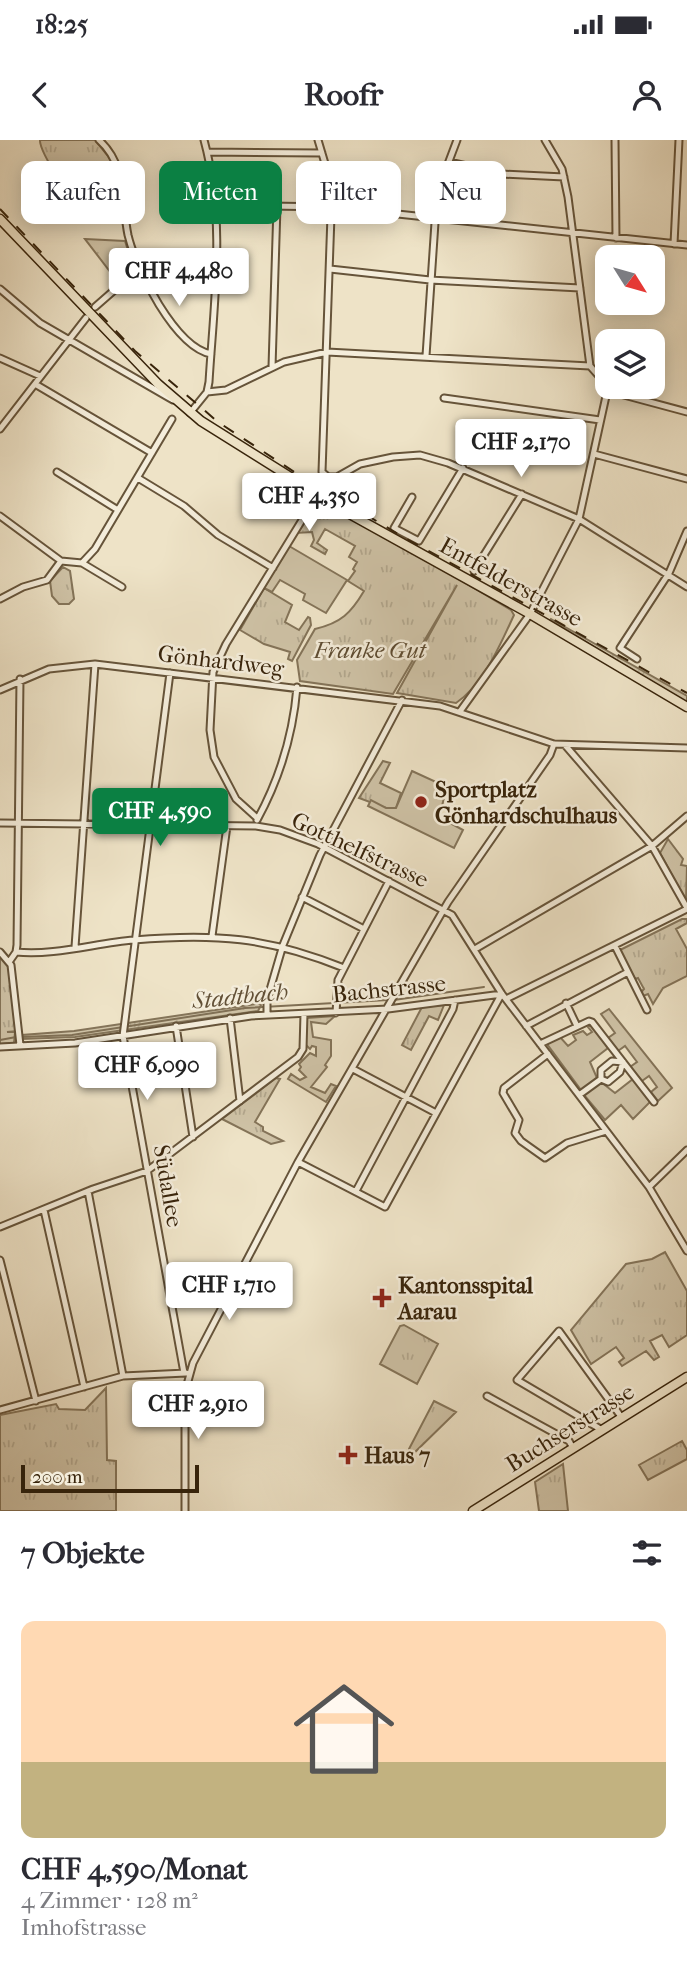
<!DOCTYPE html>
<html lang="de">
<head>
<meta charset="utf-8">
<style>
	:root { --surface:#fff; --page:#f2f2f3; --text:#2b2b33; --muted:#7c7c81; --accent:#0b8043 }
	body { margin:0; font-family:"IM FELL French Canon",serif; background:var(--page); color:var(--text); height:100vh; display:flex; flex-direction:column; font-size:26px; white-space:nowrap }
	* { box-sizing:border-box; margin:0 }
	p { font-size:23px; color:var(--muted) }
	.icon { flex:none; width:38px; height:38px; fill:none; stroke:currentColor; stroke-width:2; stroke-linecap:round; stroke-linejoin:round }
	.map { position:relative; height:1371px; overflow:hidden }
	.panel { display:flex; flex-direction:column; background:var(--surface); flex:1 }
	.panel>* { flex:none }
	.top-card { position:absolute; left:21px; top:21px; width:646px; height:63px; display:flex; gap:14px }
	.needle { width:46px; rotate:127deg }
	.controls { position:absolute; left:595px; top:105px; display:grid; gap:14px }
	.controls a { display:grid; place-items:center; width:70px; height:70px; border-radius:14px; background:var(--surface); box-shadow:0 4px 18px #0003; font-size:35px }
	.scale { position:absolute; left:21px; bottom:18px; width:178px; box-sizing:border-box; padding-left:7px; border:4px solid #38240b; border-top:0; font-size:19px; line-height:24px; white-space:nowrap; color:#38240b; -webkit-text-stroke:5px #f4eddb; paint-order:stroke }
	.price { position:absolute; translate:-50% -60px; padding:0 16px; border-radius:7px; background:#fff; color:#222; font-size:23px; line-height:46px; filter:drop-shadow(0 2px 4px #0008) }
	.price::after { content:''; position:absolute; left:50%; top:42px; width:21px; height:16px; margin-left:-10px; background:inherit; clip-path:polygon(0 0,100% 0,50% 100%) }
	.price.current { background:var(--accent); color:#fff }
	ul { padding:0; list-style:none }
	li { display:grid; align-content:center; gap:14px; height:371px; padding:0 21px }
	li span { display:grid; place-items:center; height:217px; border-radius:14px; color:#555 }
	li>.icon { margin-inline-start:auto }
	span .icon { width:126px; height:126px; fill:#fffc; stroke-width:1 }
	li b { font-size:30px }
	h2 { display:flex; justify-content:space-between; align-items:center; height:84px; padding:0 21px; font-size:30px }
	.chip { padding:0 24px; border-radius:14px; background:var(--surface); box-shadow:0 4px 18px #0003; font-size:24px; line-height:63px }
	.chip.current { background:var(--accent); color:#fff }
	.status { display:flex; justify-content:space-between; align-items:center; height:49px; padding:0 35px; background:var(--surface); direction:ltr }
	.status svg { height:19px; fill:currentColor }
	header { display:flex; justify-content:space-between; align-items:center; height:91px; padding:0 21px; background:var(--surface); font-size:32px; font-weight:800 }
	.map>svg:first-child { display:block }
	.grass { fill:url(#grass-tufts); stroke:#847459; stroke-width:2 }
	.garden { fill:#cfc3a7; stroke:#847459; stroke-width:2 }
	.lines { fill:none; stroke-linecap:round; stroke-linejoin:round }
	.stream { stroke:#807055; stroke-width:2 }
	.minor-casing { stroke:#66543a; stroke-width:9 }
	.primary-casing { stroke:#38240b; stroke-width:11 }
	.minor { stroke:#f4eddb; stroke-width:5 }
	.primary { stroke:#eee3c7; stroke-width:8 }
	.rail { stroke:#38240b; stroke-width:2; stroke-dasharray:12 12; stroke-linecap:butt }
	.poi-dot { fill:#8f2418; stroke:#f4eddb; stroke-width:2.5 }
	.labels { text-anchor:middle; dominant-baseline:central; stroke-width:5; stroke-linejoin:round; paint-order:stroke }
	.street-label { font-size:23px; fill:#38240b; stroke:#f4eddb }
	.park-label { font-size:23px; font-style:italic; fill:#5e4c32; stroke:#f4eddb }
	.poi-label { font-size:23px; font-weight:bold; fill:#38240b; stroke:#f4eddb; text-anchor:start }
	.water-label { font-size:24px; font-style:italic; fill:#625036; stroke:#f4eddb }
</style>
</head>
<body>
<div class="status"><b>18:25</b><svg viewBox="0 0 49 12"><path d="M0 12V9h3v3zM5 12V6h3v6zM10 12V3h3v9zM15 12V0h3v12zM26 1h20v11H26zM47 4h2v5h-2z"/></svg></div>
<header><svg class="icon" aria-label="back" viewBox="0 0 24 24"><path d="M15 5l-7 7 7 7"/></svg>Roofr<svg class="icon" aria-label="person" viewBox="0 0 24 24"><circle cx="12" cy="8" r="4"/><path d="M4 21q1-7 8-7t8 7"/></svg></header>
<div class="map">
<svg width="687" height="1371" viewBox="0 0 687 1371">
	<defs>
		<pattern id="grass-tufts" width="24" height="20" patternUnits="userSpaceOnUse" patternTransform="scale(1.75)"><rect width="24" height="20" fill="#cfc3a7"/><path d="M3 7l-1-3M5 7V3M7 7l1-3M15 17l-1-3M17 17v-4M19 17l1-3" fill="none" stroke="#b2a78e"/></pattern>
	</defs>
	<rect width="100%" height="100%" fill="#eee3c7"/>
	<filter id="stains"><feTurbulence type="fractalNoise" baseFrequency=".00286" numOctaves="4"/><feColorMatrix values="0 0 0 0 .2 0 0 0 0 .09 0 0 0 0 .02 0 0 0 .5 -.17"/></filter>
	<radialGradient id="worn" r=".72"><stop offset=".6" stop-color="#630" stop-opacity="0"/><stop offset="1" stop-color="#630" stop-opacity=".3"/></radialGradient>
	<path class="grass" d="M 40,0 L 95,0 L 113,22 L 95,25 L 103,63 L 96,64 L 97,77 L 88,77 C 77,70 39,12 40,0 Z
		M 85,99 L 125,101 L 132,123 L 120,132 L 111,133 Z
		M 322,363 L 381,393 L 511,470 L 514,475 C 500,505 484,544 456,563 L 397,553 L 457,445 L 393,554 L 300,541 L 297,520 L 315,489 C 341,483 351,473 364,451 L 348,441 L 355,431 L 353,429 L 357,422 L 349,417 L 355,406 L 325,389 L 317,403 L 327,410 L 325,414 L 311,406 L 314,400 L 312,392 L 297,393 L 312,367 Z
		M 63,427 L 70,431 L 74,459 L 69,464 L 59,464 L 52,456 L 50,441 Z
		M 264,448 L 292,465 L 285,482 L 299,490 L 308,477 L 310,478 L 311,485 L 292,521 L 288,519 L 290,512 L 264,504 L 240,490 Z
		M 551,479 L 687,556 L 687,563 L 550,480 Z
		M 383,621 L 390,623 L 380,643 L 401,653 L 396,668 L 386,668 L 359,658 Z
		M 668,699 L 683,719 L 681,725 L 687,726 L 686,761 L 660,713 Z
		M 682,779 L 687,779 L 687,783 L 676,789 L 687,809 L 687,836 L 663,848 L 653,864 L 648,854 L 643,856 L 641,852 L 644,849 L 638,838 L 635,839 L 620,810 Z
		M 0,812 L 9,822 L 18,891 L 7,892 L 15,892 L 14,903 L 0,904 Z
		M 262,863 L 258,871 L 75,897 L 22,899 L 22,895 L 74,891 Z
		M 444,865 L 438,880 L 429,876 L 411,910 L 402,905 L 422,867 Z
		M 276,938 L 280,939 L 255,982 L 263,987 L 263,991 L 283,1001 L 271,1004 L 222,979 Z
		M 665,1112 L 687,1151 L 687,1195 L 669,1207 L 662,1195 L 650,1201 L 659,1217 L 654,1220 L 646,1211 L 622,1226 L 619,1222 L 624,1218 L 616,1207 L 591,1224 L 571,1190 L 626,1124 L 652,1119 Z
		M 404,1185 L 438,1204 L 417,1244 L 380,1224 L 400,1186 Z
		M 106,1248 L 107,1320 L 116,1321 L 116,1371 L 0,1371 L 0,1275 L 56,1264 L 59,1269 L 85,1270 Z
		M 434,1261 L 456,1272 L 412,1315 L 409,1309 Z
		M 682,1301 L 687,1310 L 687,1319 L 648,1340 L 639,1325 Z
		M 563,1324 L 568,1371 L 539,1371 L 535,1342 Z"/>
	<path class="garden" d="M 289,406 L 347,440 L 326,473 L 303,460 L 305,454 L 280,440 L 272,452 L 264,448 Z
		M 412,631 L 447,647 L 439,677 L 463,690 L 454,708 L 368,666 L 371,660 L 386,668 L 396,668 Z
		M 609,869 L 672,948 L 658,961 L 651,952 L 657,947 L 649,936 L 642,941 L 630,927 L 637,922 L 625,906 L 618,911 L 608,898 L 615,893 L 601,874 Z
		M 335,876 L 326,884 L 311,882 L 313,897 L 331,900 L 331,916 L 325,925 L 327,927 L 311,947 L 325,953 L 331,944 L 336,946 L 326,962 L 288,939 L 291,934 L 300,940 L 306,937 L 299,930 L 301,927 L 299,924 L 310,913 L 316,916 L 316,907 L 312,906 L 310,909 L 305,904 L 307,878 Z
		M 592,885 L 608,908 L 590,922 L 597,938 L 581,950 L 547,904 L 560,897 L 568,906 L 576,900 L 573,895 L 583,891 L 587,895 L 592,892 L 588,887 Z
		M 633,939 L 651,961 L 633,979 L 621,965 L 605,980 L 584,955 L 601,942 L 615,953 Z"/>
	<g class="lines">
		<path class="stream" d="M 394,860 L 484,847
			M 22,897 L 72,895 L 245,868 L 388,860
			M 0,900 L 16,897"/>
		<g class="minor-casing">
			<path id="minor" d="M 99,0 C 127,25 121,61 128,95 C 136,129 175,207 211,214
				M 318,0 L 332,47 L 322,332 L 328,337 L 337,337 L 360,324 L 393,317 L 420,315 L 448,323 L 579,379 L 687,447
				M 545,0 L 562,29 L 568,57 L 590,226 L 607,245
				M 615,0 L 616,98
				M 207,12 L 322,13
				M 449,22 L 502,34 L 564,37
				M 217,65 L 332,67 L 687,105
				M 674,104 L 679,0
				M 330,129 L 430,140 L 580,148
				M 0,149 L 40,183 L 173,260
				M 95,167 L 119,146 L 141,134
				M 426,216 L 437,53 L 457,0
				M 0,218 L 40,236
				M 272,227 L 277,66
				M 35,244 L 152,313
				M 609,247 L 620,254 L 687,272
				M 207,252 L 226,250 L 284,222 L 327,212 L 590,226
				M 444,258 L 600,280
				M 190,273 L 207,252 L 209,242 C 214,160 226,81 204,0
				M 0,289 L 86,178
				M 594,314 L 687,339
				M 57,332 L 118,370
				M 138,338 L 184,366 L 218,395 L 273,428
				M 412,357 L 394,388 L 419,401 L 463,328
				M 0,376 L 61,421 L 82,423
				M 82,423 L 95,409 L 172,279
				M 82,423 L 122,447
				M 474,431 L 522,354
				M 0,459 L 23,447 L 47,440 L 61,421
				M 637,519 L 620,508 L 669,433 L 687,391
				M 170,533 L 123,896 L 184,1233
				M 0,550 L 49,529 L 95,524 L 440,566 L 554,604 L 687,608
				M 461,570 L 530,474 L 579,379 L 608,247
				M 565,605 L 652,706 L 687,768
				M 257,678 L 236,659 L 214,617 L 210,590 L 213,532 L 226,504 L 318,354
				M 257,680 C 280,638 293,596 297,547
				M 0,683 L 256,686 L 280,690 L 318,704 L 452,775 L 502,854 L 649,1047 L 687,1111
				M 302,757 L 364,789
				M 212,796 L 227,686
				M 75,807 L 95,524
				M 475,809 L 652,706 L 687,676
				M 0,812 L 11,825 L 20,905
				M 16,812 C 54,816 96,803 134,800 C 215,793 267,797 344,828
				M 9,822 L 16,812 L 17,805 L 20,539
				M 628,832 L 647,870
				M 506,859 L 687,769
				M 566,863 L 577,886
				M 336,873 L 338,840 L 389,741
				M 267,875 L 267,860 L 283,805 L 320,715 L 402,560
				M 230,878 L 240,961
				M 176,886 L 193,997
				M 526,886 L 628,832 L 615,806
				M 540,904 L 589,881 L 592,882 L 654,962
				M 0,907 L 75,903 L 251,876 L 388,869 L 502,854
				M 548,914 L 504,948 L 503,953 L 519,980 L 515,993 L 521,1001 L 545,1018 L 567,1003 L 606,991
				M 353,929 L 436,973
				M 579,955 L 601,939 L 608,942 L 620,932 L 623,922 L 612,921 L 601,930 L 601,939
				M 298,1022 L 385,1067 L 501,855
				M 649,1047 L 687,1010
				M 88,1051 L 123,1236
				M 356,1051 L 453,869 L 455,860
				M 44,1070 L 84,1247
				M 0,1087 L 93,1049 L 147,1031 L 298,917 L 303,909 L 304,874
				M 0,1120 L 36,1261
				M 487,1256 L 569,1301 L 573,1308
				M 0,1270 L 123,1236 L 186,1233
				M 602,1290 L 517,1240 L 559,1191 L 622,1278
				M 185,1371 L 185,1252 L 193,1223 L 298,1022 L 448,762 L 550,615 L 554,604"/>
		</g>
		<g class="primary-casing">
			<path id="primary" d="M 0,79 L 158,244 L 201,281 L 346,372 L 530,474 L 687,567
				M 473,1371 L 687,1237"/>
		</g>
		<use href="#minor" class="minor"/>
		<use href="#primary" class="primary"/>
		<path class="rail" d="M 0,69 L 135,211 L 218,282 L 299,335 L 405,398 L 687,553"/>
	</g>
	<g class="poi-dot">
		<circle cx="421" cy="662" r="7"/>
		<path d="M378.5 1147.5h7v7h7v7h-7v7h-7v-7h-7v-7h7z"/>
		<path d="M344.5 1304.5h7v7h7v7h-7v7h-7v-7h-7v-7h7z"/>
	</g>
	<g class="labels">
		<g class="street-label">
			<text transform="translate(511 442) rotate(29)">Entfelderstrasse</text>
			<text transform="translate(221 521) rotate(7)">Gönhardweg</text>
			<text transform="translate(360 710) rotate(25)">Gotthelfstrasse</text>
			<text transform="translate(389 849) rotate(-6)">Bachstrasse</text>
			<text transform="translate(168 1046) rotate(80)">Südallee</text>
			<text transform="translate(570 1288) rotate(-32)">Buchserstrasse</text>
		</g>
		<g class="park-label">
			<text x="370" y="510">Franke Gut</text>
		</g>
		<g class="poi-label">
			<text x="435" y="649">Sportplatz<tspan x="435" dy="26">Gönhardschulhaus</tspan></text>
			<text x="398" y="1145">Kantonsspital<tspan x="398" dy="26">Aarau</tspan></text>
			<text x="364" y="1315">Haus 7</text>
		</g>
		<g class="water-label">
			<text transform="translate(240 856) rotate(-6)">Stadtbach</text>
		</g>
	</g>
	<rect width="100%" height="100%" filter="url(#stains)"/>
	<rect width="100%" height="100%" fill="url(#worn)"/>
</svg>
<div class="controls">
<a><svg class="needle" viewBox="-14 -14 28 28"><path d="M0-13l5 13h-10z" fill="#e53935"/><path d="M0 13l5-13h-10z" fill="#7c7c81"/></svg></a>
<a><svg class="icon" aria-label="layers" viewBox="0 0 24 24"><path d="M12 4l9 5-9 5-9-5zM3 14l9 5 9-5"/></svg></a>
</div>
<div class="scale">200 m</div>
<b class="price" style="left:179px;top:168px">CHF 4,480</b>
<b class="price" style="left:521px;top:339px">CHF 2,170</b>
<b class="price" style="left:309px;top:393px">CHF 4,350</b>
<b class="price current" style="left:160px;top:708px">CHF 4,590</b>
<b class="price" style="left:147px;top:962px">CHF 6,090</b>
<b class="price" style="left:229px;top:1182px">CHF 1,710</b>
<b class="price" style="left:198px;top:1301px">CHF 2,910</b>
<div class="top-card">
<a class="chip">Kaufen</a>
<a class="chip current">Mieten</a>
<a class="chip">Filter</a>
<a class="chip">Neu</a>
</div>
</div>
<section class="panel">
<h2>7 Objekte<svg class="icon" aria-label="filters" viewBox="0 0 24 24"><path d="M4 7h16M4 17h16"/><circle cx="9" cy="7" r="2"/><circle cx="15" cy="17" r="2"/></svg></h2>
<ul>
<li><span style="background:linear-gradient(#ffd9b3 65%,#c2b280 0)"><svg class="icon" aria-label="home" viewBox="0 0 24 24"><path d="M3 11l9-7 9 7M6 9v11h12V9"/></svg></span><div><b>CHF 4,590/Monat</b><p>4 Zimmer · 128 m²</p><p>Imhofstrasse</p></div></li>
</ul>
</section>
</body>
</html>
